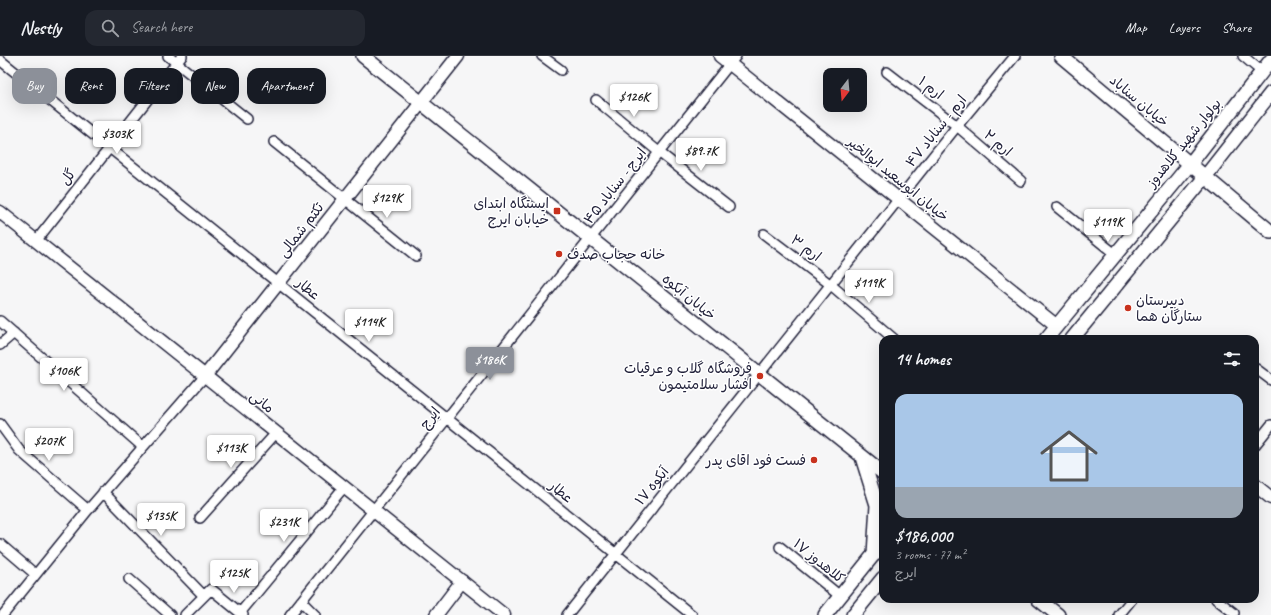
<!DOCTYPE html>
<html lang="en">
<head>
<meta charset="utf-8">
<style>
	:root { --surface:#171b24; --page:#242831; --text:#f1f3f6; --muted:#9ea1a6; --line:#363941; --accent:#8c9099 }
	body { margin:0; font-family:Caveat,"Playpen Sans Arabic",sans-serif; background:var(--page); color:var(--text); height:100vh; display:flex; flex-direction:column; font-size:15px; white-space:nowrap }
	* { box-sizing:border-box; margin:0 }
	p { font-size:13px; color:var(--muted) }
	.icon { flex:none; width:22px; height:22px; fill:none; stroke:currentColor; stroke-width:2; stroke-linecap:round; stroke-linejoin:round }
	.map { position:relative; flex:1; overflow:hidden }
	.side { position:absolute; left:879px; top:279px; width:380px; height:268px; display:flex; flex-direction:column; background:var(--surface); border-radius:12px; box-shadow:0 4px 16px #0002 }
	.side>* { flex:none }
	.banner { position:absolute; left:12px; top:12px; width:380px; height:36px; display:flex; gap:8px }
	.needle { width:26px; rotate:196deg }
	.fabs { position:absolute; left:823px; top:12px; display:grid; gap:8px }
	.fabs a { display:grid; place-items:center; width:44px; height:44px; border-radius:8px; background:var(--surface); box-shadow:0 4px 16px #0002; font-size:20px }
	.price { position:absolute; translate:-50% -34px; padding:0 9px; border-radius:4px; background:#fff; color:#222; font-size:13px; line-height:26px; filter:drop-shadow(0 1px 2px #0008) }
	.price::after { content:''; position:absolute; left:50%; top:24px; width:12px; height:9px; margin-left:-6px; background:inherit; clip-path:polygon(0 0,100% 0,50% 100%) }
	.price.selected { background:var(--accent); color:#fff }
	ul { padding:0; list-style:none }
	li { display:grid; align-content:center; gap:8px; height:212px; padding:0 16px }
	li+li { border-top:1px solid var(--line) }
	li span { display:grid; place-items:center; height:124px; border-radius:12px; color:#555 }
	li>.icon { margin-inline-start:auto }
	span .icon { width:72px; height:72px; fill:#fffc; stroke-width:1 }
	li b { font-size:17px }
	h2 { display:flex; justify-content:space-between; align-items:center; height:48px; padding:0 16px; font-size:17px }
	.chip { padding:0 14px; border-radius:12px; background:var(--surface); box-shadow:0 4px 16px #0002; font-size:14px; line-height:36px }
	.chip.selected { background:var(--accent); color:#fff }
	header { display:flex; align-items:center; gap:24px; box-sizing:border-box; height:56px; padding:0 20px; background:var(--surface); border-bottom:1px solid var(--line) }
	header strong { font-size:19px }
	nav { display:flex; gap:22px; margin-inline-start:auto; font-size:14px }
	.search { width:280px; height:36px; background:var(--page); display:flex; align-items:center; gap:10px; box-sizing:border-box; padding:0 14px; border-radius:12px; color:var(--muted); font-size:15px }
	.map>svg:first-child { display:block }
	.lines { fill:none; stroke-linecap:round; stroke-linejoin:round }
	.minor-casing { stroke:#22223b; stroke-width:12 }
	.tertiary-casing { stroke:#22223b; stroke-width:15 }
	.secondary-casing { stroke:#22223b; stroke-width:16 }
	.minor { stroke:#fff; stroke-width:9 }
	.tertiary { stroke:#fff; stroke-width:12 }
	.secondary { stroke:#fff; stroke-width:13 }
	.poi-dot { fill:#c8321e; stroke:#fff; stroke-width:1.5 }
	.labels { text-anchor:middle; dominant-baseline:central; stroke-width:3; stroke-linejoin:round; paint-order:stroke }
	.street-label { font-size:14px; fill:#22223b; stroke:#fff }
	.poi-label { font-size:14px; fill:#22223b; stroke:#fff; text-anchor:end }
</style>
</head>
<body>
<header>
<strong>Nestly</strong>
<div class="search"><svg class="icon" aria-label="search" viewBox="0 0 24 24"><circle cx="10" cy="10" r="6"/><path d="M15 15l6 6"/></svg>Search here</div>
<nav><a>Map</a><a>Layers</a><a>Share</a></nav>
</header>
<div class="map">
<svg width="1271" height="559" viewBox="0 0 1271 559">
	<rect width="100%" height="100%" fill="#f6f6f7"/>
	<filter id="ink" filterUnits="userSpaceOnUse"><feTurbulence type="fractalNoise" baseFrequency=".025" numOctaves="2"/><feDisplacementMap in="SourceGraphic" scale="8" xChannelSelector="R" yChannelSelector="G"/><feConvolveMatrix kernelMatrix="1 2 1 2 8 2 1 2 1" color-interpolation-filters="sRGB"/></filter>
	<g filter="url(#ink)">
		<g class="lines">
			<g class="minor-casing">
				<path id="minor" d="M 168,0 L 247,63
					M 542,0 L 561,14
					M 1243,0 L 1261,15
					M 0,4 L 692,559
					M 887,16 L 957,70 L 1021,125
					M 596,44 L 660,97 L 729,151
					M 274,86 L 416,200
					M 1057,151 L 1115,198
					M 764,178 L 831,229 L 894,283
					M 36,185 L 182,0
					M 0,265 L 143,391
					M 0,289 L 14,277
					M 1255,312 L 1271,324
					M 0,368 L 19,394 L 88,454
					M 1255,389 L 1271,369
					M 103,436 L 204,540
					M 200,462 L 276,377
					M 0,488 L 35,518
					M 780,491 L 840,540
					M 129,523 L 170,559
					M 1216,543 L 1234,557
					M 301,545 L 315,559
					M 240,557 L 344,431
					M 3,559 L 88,454 L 205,320
					M 185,559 L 211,533 L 243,559
					M 290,559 L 736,0
					M 567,559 L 957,70 L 1015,0
					M 1119,559 L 1132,543"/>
			</g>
			<g class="tertiary-casing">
				<path id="tertiary" d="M 720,0 L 1057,270
					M 0,156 L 504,559
					M 205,320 L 458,0
					M 1255,429 L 1271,442
					M 436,559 L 462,525"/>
			</g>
			<g class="secondary-casing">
				<path id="secondary" d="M 363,0 L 883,417
					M 1061,0 L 1271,176
					M 1046,283 L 1190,108 L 1271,4
					M 1072,283 L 1205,121 L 1271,37
					M 862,401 L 877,449 L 874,499
					M 1038,543 L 1058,559
					M 825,559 L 879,492
					M 853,559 L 883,522"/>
			</g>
			<use href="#minor" class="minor"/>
			<use href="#tertiary" class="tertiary"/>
			<use href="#secondary" class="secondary"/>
		</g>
	</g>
	<g class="poi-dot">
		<rect x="553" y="151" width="8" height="8" rx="2"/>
		<circle cx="559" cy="198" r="4"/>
		<circle cx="1128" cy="252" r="4"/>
		<circle cx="760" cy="320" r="4"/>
		<circle cx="814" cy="404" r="4"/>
	</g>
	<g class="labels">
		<g class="street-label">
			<text transform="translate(931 32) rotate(38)">ارم ۱</text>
			<text transform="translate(1139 45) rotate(40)">خیابان سناباد</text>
			<text transform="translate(936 75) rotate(-51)">ارم - سناباد ۴۷</text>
			<text transform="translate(998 87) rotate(41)">ارم ۲</text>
			<text transform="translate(1184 87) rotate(-51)">بولوار شهید کلاهدوز</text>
			<text transform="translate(68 121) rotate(-52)">گل</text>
			<text transform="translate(898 123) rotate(39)">خیابان ابوسعید ابوالخیر</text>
			<text transform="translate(615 130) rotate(-52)">ایرج - سناباد ۴۵</text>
			<text transform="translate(301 174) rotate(-52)">تکتم شمالی</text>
			<text transform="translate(806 192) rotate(37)">ارم ۳</text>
			<text transform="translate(308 233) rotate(39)">عطار</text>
			<text transform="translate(689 241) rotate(39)">خیابان آبکوه</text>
			<text transform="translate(262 346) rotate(39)">مانی</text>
			<text transform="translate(430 362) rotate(-51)">ایرج</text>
			<text transform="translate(652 430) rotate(-51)">آبکوه ۱۷</text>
			<text transform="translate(561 436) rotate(39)">عطار</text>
			<text transform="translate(819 505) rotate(39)">کلاهدوز ۱۷</text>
		</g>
		<g class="poi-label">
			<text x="549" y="147">ایستگاه ابتدای<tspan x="549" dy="16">خیابان ایرج</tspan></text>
			<text x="567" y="198" text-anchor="start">خانه حجاب صدف</text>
			<text x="1136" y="244" text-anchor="start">دبیرستان<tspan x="1136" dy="16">ستارگان هما</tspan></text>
			<text x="752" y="312">فروشگاه گلاب و عرقیات<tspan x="752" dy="16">افشار سلامتیمون</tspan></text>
			<text x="806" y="404">فست فود اقای پدر</text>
		</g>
	</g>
</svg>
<div class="fabs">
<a><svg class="needle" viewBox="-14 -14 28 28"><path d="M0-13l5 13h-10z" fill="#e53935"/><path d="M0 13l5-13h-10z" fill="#9ea1a6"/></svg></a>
</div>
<b class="price" style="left:634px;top:62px">$126K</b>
<b class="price" style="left:117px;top:99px">$303K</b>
<b class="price" style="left:701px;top:116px">$89.7K</b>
<b class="price" style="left:387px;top:163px">$129K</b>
<b class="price" style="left:1108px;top:187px">$119K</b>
<b class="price" style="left:869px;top:248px">$119K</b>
<b class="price" style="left:369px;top:287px">$114K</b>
<b class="price selected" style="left:490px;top:325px">$186K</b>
<b class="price" style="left:64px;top:336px">$106K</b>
<b class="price" style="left:49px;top:406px">$207K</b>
<b class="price" style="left:231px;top:413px">$113K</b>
<b class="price" style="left:161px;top:481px">$135K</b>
<b class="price" style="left:284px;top:487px">$231K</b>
<b class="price" style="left:234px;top:538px">$125K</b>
<div class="banner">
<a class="chip selected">Buy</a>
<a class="chip">Rent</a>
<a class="chip">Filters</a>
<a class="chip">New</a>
<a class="chip">Apartment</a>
</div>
<section class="side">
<h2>14 homes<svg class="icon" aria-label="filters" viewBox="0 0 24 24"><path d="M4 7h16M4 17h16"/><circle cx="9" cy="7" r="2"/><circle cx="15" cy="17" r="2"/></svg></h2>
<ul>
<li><span style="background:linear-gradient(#a9c7e8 75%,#9aa5b1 0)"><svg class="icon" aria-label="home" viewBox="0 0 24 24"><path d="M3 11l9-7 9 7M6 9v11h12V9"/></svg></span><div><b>$186,000</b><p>3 rooms · 77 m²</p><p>ایرج</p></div></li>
</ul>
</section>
</div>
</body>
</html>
